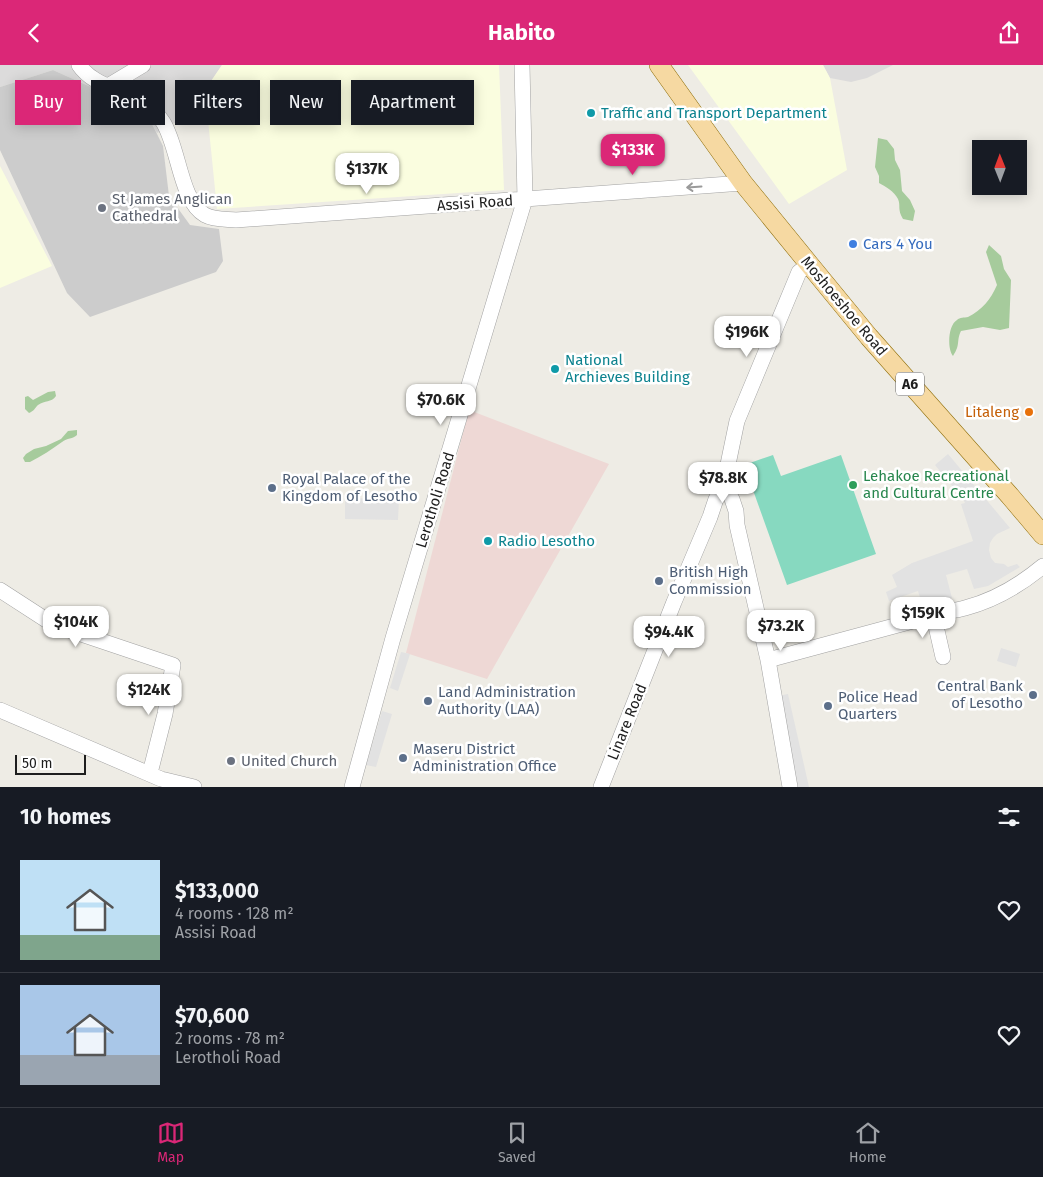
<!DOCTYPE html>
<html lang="en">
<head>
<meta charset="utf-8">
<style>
	:root { --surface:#171b24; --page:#242831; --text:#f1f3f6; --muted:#9ea1a6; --line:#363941; --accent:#db2777 }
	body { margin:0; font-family:"Fira Sans",sans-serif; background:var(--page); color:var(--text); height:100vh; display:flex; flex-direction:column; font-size:19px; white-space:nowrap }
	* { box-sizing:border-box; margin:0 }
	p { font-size:16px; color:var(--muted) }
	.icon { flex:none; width:28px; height:28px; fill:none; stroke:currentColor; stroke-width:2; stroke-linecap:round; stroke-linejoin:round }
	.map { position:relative; height:722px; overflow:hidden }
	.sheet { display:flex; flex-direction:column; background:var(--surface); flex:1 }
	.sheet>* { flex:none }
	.top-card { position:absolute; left:15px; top:15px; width:500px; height:45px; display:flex; gap:10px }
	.needle { width:32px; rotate:359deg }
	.buttons { position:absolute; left:972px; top:75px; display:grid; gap:10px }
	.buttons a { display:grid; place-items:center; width:55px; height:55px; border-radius:0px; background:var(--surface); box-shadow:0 2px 12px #0003; font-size:25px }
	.scale { position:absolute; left:15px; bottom:12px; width:71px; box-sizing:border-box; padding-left:5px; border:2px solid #1e1e1e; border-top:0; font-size:14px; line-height:18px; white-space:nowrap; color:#1e1e1e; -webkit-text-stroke:4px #fff; paint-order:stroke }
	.price { position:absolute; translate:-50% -42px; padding:0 11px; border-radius:10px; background:#fff; color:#222; font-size:16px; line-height:32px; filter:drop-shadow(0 1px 2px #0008) }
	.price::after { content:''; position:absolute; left:50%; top:30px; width:15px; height:11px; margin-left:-8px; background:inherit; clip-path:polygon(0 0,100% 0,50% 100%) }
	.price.on { background:var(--accent); color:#fff }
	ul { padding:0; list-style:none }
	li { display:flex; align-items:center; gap:15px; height:125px; padding:0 20px }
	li+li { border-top:1px solid var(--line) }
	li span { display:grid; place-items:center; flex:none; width:140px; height:100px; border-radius:0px; color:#555 }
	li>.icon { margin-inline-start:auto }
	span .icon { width:60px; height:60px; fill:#fffc; stroke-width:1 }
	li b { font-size:21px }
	h2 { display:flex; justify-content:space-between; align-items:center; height:60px; padding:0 20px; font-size:21px }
	.pill { padding:0 18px; border-radius:0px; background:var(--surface); box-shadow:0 2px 12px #0003; font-size:18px; line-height:45px }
	.pill.on { background:var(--accent); color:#fff }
	header { display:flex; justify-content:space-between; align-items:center; height:65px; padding:0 20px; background:var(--accent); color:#fff; font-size:22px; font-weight:700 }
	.tabs { display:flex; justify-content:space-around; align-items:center; height:70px; border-top:1px solid var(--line); background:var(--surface); font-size:14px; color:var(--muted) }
	.tabs a { display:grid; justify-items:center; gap:2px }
	.tabs .on { color:var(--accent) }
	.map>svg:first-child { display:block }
	.residential { fill:#dcdbdb }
	.commercial { fill:#eed8d5 }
	.education { fill:#fafddf }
	.religious { fill:#ccc }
	.forest { fill:#a6cb9c }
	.pitch { fill:#87d9c0 }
	.parking { fill:#e2e2e2 }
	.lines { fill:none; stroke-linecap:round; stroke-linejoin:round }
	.minor-casing { stroke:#a2a2a2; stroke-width:16 }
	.major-casing { stroke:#8f6e09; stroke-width:20 }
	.minor { stroke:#fff; stroke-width:15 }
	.major { stroke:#f6d9a2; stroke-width:19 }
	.oneway { stroke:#9a9a9a }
	.culture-dot { fill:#0f9aa8; stroke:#fff; stroke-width:2 }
	.worship-dot { fill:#6b7280; stroke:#fff; stroke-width:2 }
	.shop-dot { fill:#3f7fe0; stroke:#fff; stroke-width:2 }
	.food-dot { fill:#e8710a; stroke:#fff; stroke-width:2 }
	.leisure-dot { fill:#2e9e5b; stroke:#fff; stroke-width:2 }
	.service-dot { fill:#5c6f8a; stroke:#fff; stroke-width:2 }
	.labels { text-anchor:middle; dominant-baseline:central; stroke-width:5; stroke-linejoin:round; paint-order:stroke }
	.shield { fill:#fff; stroke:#626262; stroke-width:1 }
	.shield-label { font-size:14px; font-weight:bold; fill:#1e1e1e }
	.culture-label { font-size:15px; fill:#0d838f; stroke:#fff; text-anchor:start }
	.worship-label { font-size:15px; fill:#5b616d; stroke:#fff; text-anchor:start }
	.street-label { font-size:15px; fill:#1e1e1e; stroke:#fff }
	.shop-label { font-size:15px; fill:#366cbe; stroke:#fff; text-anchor:start }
	.food-label { font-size:15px; fill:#c56008; stroke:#fff; text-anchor:end }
	.leisure-label { font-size:15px; fill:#27864d; stroke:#fff; text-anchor:start }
	.service-label { font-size:15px; fill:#4e5e75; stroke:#fff; text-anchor:start }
</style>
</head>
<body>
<header><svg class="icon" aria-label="back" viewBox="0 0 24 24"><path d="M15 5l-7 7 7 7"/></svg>Habito<svg class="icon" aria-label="share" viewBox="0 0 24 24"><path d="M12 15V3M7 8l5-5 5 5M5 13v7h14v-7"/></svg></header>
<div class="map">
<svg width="1043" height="722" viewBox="0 0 1043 722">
	<rect width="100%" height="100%" fill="#eeece5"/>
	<path class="residential" d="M 0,0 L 222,0 L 205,25 L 207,46 L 178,56 L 157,68 L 149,53 L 111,31 L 53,5 L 0,22 Z
		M 823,0 L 893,0 L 867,13 L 851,17 L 830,13 Z"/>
	<path class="commercial" d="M 469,345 L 609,399 L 487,614 L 406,588 Z"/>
	<path class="education" d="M 222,0 L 499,0 L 504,125 L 217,144 L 205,25 Z
		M 688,0 L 823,0 L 830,13 L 847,105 L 789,139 Z
		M 0,101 L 52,201 L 0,223 Z"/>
	<path class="religious" d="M 53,5 L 111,31 L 149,53 L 163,81 L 169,131 L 190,160 L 219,164 L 223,196 L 216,207 L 90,252 L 67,228 L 0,85 L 0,22 Z"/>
	<path class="forest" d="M 878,73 L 887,75 L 894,84 L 895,95 L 900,105 L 902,126 L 910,135 L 915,146 L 913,156 L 903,154 C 897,144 901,141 898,134 C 894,126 886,122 879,118 L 879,111 L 875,102 Z
		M 989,180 L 1001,191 L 1004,204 L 1011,215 L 1009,263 L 1000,265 L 983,262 L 961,266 C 956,276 961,279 953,291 C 947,284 948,260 957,255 C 960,252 964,253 968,252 C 982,245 991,234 997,220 L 986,187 Z
		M 55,326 L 56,331 C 51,338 45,335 38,340 C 35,343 34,346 29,348 L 25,344 L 25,332 L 28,331 L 33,335 L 48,327 Z
		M 77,365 L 77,370 C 73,374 67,373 62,377 C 52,384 42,391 30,397 L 25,397 L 23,393 L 26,389 L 34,384 L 46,381 L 61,374 L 68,366 Z"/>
	<path class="pitch" d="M 773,390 L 781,411 L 841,390 L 876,489 L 787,520 L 744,400 Z"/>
	<path class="parking" d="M 948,389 L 1010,463 L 997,469 L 993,473 L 990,478 L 989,485 L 991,493 L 995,498 L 1004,499 L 1008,502 L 1017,499 L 1020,502 L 988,521 L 974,524 L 967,504 L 946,510 L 952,533 L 922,539 L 918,526 L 889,536 L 886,527 L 897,522 L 892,510 L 912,498 L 973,476 L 961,439 L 965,438 L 963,434 L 935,400 Z
		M 345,433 L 399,434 L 398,455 L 345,454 Z
		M 1001,583 L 1020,589 L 1016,602 L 997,596 Z
		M 401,587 L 410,589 L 398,626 L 390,623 Z
		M 788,629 L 809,722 L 798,722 L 778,631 Z
		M 382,646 L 392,649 L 376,702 L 366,700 Z"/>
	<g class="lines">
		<g class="minor-casing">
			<path id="minor" d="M 79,0 C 98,28 141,23 163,57 C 179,82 180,136 205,150 C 214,155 226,154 236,155 L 743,118
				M 108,21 L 143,0
				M 720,425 L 722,416 L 726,409 L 737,356 L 799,207 L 809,199
				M 732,434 L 736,446 L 737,460 L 768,595 L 790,722
				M 0,525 L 54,560 L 173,600 L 165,649 L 150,708
				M 933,548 L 943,592
				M 768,595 L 924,553 C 937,546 951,547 965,543 C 995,535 1019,521 1043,501
				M 0,645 L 161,714 L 194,722
				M 352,722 L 393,573 L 525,134 L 522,0
				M 601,722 L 674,537 L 710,452 L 716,434"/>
		</g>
		<g class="major-casing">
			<path id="major" d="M 659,0 L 743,118 L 809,199 L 869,272 L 1010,431 L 1043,470"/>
		</g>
		<use href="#minor" class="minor"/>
		<use href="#major" class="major"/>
	</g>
	<defs><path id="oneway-shaft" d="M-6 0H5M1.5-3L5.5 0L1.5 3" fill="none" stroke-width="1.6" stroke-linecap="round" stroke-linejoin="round" transform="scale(1.25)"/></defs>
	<use class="oneway" href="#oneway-shaft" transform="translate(694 122) rotate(176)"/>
	<g class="culture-dot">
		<circle cx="591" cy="48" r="5"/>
		<circle cx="555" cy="304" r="5"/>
		<circle cx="488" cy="476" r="5"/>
	</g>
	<g class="worship-dot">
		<circle cx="102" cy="143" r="5"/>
		<circle cx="231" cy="696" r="5"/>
	</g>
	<circle class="shop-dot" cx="853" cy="179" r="5"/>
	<circle class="food-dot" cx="1029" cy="347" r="5"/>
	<circle class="leisure-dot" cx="853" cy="420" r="5"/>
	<g class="service-dot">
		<circle cx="272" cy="423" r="5"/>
		<circle cx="659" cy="516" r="5"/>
		<circle cx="1033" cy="630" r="5"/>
		<circle cx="428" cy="636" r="5"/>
		<circle cx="828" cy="641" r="5"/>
		<circle cx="403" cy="693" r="5"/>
	</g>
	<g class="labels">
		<rect class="shield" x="896" y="307.5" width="28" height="23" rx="4"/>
		<g class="shield-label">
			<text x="910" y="319">A6</text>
		</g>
		<g class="culture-label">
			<text x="601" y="48">Traffic and Transport Department</text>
			<text x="565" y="295">National<tspan x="565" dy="17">Archieves Building</tspan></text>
			<text x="498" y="476">Radio Lesotho</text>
		</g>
		<g class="worship-label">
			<text x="112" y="134">St James Anglican<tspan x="112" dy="17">Cathedral</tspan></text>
			<text x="241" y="696">United Church</text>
		</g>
		<g class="street-label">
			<text transform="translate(475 138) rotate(-4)">Assisi Road</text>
			<text transform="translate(844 241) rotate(50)">Moshoeshoe Road</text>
			<text transform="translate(435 435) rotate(-73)">Lerotholi Road</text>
			<text transform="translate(627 657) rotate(-68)">Linare Road</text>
		</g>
		<g class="shop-label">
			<text x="863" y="179">Cars 4 You</text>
		</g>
		<g class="food-label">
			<text x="1019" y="347">Litaleng</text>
		</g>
		<g class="leisure-label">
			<text x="863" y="411">Lehakoe Recreational<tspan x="863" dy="17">and Cultural Centre</tspan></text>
		</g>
		<g class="service-label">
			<text x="282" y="414">Royal Palace of the<tspan x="282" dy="17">Kingdom of Lesotho</tspan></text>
			<text x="669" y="507">British High<tspan x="669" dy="17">Commission</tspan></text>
			<text x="1023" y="621" text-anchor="end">Central Bank<tspan x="1023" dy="17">of Lesotho</tspan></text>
			<text x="438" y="627">Land Administration<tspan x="438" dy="17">Authority (LAA)</tspan></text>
			<text x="838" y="632">Police Head<tspan x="838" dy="17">Quarters</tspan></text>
			<text x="413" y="684">Maseru District<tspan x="413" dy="17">Administration Office</tspan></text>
		</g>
	</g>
</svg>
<div class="buttons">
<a><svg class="needle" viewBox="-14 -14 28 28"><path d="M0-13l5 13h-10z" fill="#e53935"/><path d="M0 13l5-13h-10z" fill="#9ea1a6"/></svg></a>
</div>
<div class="scale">50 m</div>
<b class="price on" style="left:633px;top:111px">$133K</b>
<b class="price" style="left:367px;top:130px">$137K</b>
<b class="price" style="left:747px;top:293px">$196K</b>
<b class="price" style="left:441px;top:361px">$70.6K</b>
<b class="price" style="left:723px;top:439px">$78.8K</b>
<b class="price" style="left:923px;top:574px">$159K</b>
<b class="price" style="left:76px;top:583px">$104K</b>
<b class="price" style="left:781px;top:587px">$73.2K</b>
<b class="price" style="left:669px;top:593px">$94.4K</b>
<b class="price" style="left:149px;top:651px">$124K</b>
<div class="top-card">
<a class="pill on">Buy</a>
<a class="pill">Rent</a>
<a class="pill">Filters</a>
<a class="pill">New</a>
<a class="pill">Apartment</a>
</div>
</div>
<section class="sheet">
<h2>10 homes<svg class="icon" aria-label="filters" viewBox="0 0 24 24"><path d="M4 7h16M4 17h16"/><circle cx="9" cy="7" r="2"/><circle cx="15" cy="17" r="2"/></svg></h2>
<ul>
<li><span style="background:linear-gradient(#bfe0f5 75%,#7fa58c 0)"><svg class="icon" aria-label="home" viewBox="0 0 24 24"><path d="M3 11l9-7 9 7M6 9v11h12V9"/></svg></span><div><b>$133,000</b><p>4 rooms · 128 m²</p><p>Assisi Road</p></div><svg class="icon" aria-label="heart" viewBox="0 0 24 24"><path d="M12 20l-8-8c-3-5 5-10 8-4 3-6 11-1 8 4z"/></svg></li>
<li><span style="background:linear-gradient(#a9c7e8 70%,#9aa5b1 0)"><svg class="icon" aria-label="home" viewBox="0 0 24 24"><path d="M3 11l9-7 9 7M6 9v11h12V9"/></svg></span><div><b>$70,600</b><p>2 rooms · 78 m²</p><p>Lerotholi Road</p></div><svg class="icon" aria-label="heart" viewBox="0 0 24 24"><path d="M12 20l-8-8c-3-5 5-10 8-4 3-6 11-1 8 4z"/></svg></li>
</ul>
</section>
<nav class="tabs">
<a class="on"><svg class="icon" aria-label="map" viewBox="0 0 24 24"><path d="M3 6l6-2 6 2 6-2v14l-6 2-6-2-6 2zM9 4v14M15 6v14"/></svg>Map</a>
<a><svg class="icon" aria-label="saved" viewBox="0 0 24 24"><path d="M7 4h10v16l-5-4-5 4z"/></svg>Saved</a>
<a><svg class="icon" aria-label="home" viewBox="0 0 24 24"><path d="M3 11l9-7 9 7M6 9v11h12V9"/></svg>Home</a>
</nav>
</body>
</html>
